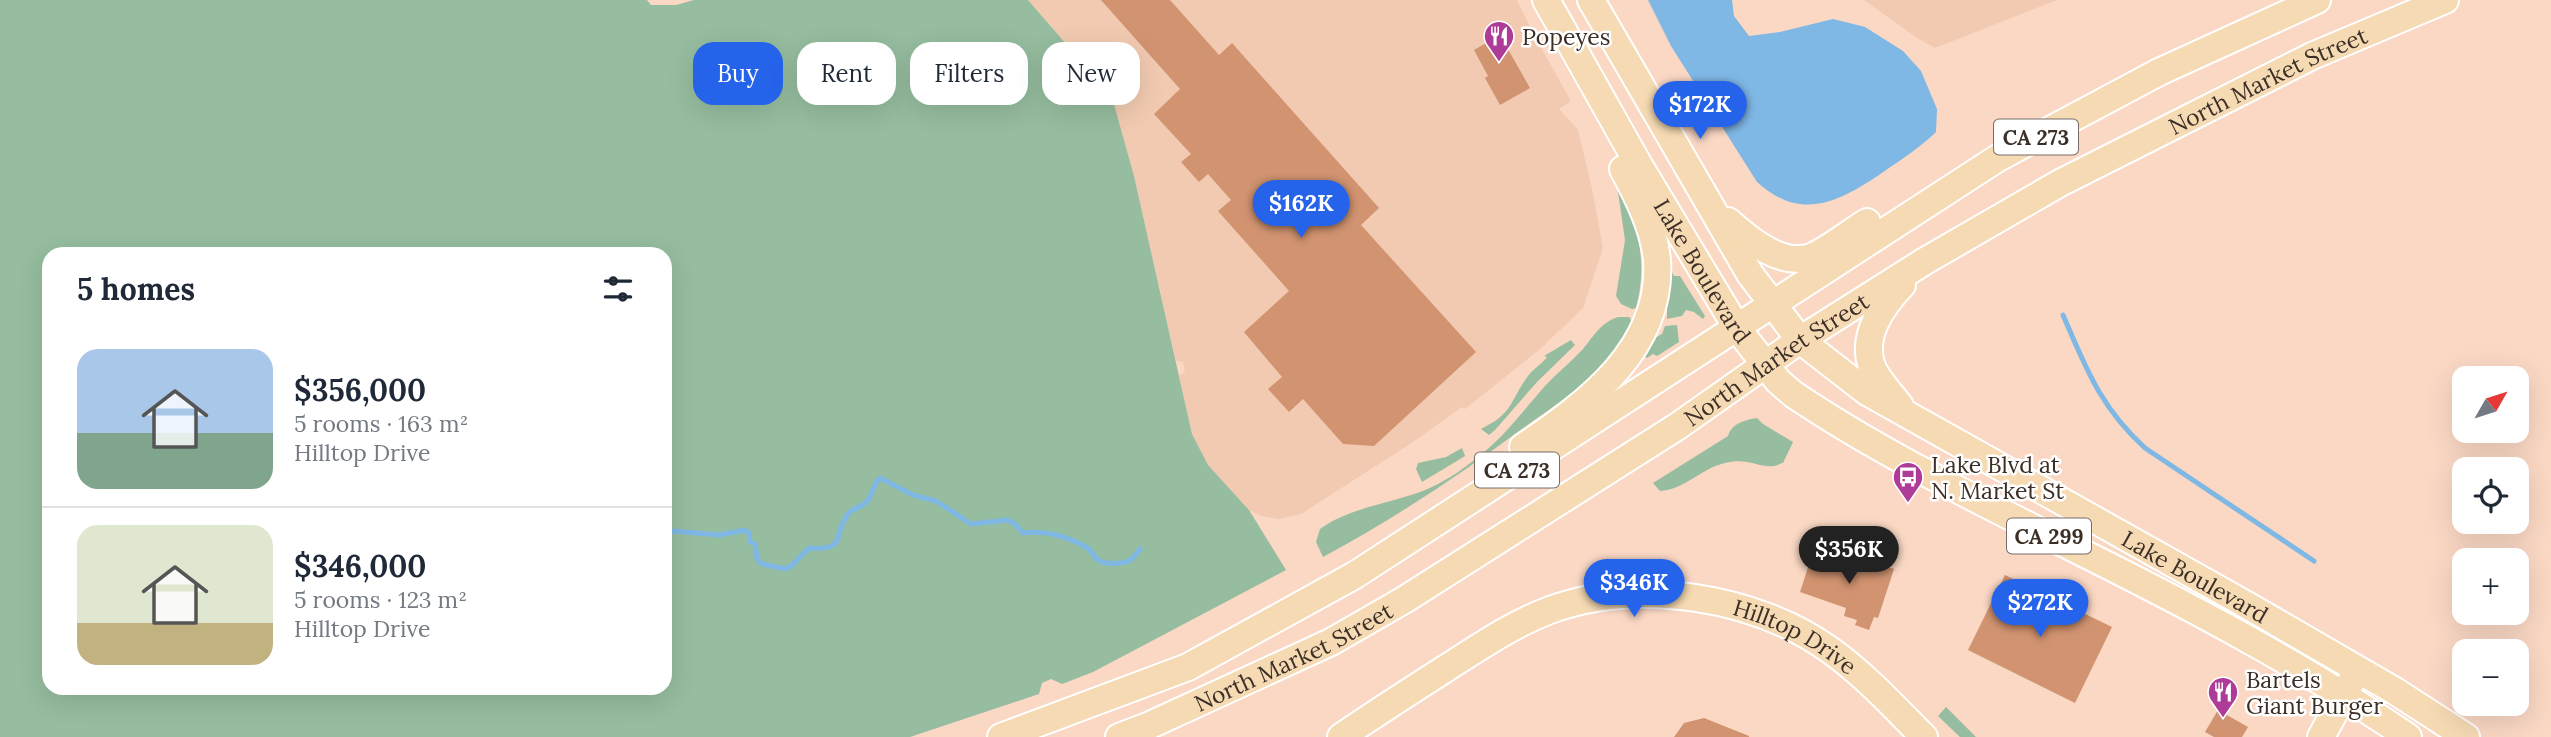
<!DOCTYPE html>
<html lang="en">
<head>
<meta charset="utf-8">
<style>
	:root { --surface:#fff; --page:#f2f2f3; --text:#1f2937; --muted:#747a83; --line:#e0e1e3; --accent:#2563eb }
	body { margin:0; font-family:Lora,serif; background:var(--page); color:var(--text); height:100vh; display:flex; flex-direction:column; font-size:26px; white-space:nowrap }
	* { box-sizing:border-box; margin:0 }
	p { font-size:23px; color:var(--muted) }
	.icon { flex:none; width:38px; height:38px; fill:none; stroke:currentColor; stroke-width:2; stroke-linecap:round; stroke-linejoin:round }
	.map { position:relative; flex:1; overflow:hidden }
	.drawer { position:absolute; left:42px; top:247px; width:630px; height:448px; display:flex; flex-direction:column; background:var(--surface); border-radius:21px; box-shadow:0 7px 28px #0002 }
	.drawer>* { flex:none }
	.top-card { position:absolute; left:693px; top:42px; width:665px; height:63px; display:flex; gap:14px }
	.needle { width:46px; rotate:51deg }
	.controls { position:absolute; left:2452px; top:366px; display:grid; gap:14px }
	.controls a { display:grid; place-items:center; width:77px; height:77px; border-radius:14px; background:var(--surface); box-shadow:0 7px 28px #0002; font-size:35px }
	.price { position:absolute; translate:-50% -60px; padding:0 16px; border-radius:24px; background:var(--accent); color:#fff; font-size:23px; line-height:46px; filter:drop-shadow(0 2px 4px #0008) }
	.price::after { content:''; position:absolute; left:50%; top:42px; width:21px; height:16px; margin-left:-10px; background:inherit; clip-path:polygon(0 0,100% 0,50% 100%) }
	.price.active { background:#222; color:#fff }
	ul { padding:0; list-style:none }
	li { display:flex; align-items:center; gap:21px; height:175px; padding:0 35px }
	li+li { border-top:2px solid var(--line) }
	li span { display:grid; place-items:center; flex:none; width:196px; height:140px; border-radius:21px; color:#555 }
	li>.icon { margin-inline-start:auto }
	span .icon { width:84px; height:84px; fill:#fffc; stroke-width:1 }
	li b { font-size:30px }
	h2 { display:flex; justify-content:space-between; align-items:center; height:84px; padding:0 35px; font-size:30px }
	.pill { padding:0 24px; border-radius:21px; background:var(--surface); box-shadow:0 7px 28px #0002; font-size:24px; line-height:63px }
	.pill.active { background:var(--accent); color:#fff }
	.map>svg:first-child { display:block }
	.built { fill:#f2cab1 }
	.green { fill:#96bd9f; fill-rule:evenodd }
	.water { fill:#7fb7e5 }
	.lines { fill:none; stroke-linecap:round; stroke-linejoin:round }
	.stream { stroke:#7fb7e5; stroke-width:5 }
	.building { fill:#d19370 }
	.major-casing { stroke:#fff; stroke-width:30 }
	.major { stroke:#f5dab3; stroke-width:26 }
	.labels { text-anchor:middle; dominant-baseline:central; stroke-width:5; stroke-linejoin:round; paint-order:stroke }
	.shield { fill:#fff; stroke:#766d68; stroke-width:2 }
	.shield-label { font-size:21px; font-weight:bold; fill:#3c2f27 }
	.poi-label { font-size:23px; fill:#3c2f27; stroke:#fff; text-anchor:start }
	.street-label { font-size:23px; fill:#3c2f27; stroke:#fff }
</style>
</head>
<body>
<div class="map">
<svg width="2551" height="737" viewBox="0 0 2551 737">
	<rect width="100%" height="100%" fill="#fad8c4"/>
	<path class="built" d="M 1028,0 L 1517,0 L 1534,35 L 1571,101 L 1559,109 L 1578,130 L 1592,189 L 1603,248 L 1583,308 L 1540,349 L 1465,409 L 1462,407 L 1410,444 L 1301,514 L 1279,519 L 1261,516 L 1249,510 L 1208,465 L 1192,434 L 1179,375 L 1185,372 L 1183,362 L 1176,361 L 1134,176 L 1112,97 Z
		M 1864,0 L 2057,0 L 1935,48 L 1917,38 Z"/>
	<path class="green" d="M 0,0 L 647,0 L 651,5 L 676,5 L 694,0 L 1028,0 L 1112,97 L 1134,176 L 1192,434 L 1208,465 L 1249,510 L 1286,570 L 1093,672 L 1062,684 L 1051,679 L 1042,683 L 1039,694 L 910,737 L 0,737 ZM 49,254 L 665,254 L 665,688 L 49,688 Z
		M 1621,190 C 1640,225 1647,269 1636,308 L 1632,309 L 1621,304 L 1616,296 L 1625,240 L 1618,192 Z
		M 1671,270 L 1674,276 L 1680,276 L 1705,316 L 1703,319 L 1694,312 L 1686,310 L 1682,316 L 1667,319 L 1667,309 L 1664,306 L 1668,271 Z
		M 1618,317 L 1629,317 L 1632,321 C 1624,336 1616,350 1605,362 C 1583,387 1553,407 1526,426 C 1461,474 1394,519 1323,557 L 1316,542 L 1320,529 C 1349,508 1387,504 1420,492 C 1445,483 1471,464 1491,446 C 1511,428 1527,406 1545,386 C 1557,373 1571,362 1583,349 C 1594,336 1600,323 1618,317 Z
		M 1677,325 L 1679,342 L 1657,356 L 1653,354 L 1647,358 L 1643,355 L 1653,339 L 1662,334 L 1665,326 Z
		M 1571,340 L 1575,345 L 1537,382 L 1495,430 L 1489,435 L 1481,429 C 1514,413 1509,402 1528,376 C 1533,369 1542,364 1547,357 L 1544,356 Z
		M 1757,418 L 1763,424 L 1793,442 L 1783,463 C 1780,463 1777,466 1774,466 C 1759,468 1747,457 1725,463 C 1702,468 1684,490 1660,491 L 1653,483 L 1728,436 C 1732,423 1745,420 1757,418 Z
		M 1462,448 L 1465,456 L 1422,482 L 1416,469 L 1418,463 L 1446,457 Z
		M 1946,707 L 1976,737 L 1960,737 L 1938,716 Z"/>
	<path class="water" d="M 1648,0 L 1732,0 L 1734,16 L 1749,36 L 1780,32 L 1833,19 L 1865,27 L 1903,51 L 1921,71 L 1937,109 L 1936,132 C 1918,149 1899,161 1879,175 C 1837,203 1800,221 1757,182 L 1671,46 Z"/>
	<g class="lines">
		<path class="stream" d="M 2063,315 C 2086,368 2100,407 2145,448 L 2314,561
			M 665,534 L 674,531 L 719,535 L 745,530 L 749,533 L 750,542 L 755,544 L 757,559 L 762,564 L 785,569 L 791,566 L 809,548 C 850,551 831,533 849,513 C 854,507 862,508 867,501 C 873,494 873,484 880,478 L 913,495 L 936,501 L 971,524 L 1007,520 L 1014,523 L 1023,533 C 1044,530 1067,536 1086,547 C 1092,550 1092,555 1097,559 C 1103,565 1121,564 1129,561 C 1134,558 1137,553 1140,549"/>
	</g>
	<path class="building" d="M 1101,0 L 1170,0 L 1219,55 L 1232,43 L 1379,208 L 1361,225 L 1476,352 L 1374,446 L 1343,444 L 1303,399 L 1289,412 L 1268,389 L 1282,377 L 1244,332 L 1289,291 L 1218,211 L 1231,200 L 1208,174 L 1199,182 L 1181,162 L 1191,154 L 1154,114 L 1180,89 Z
		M 1500,35 L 1530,88 L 1500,105 L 1485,78 L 1488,76 L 1474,50 Z
		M 1814,549 L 1860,566 L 1862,558 L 1894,569 L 1878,618 L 1874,617 L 1869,630 L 1855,625 L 1857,620 L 1844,616 L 1846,608 L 1800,592 Z
		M 2005,575 L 2112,627 L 2075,703 L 1968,650 Z
		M 2218,710 L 2248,727 L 2242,737 L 2214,737 L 2205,732 Z
		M 1704,718 L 1749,736 L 1749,737 L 1674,737 L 1684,723 Z"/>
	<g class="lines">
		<g class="major-casing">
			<g id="major">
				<path id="s1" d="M 1546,0 L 1640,167 L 1737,328 L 1778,381 L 1793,394 C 1876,450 1964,493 2053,538 C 2174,598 2296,661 2408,737"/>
				<path id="s2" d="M 1591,0 L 1750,274 L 1800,340 L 1867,392 L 2245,604 L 2395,691 L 2466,737"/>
				<path d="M 1728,221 C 1748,239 1781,267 1811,257 C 1827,251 1852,231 1867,222"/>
				<path d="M 1900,406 C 1891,393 1876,380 1871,364 C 1862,334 1882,306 1902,285"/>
				<path d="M 1523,447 C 1588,403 1663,348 1657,260 C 1654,228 1638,197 1623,169"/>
				<path d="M 1001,737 L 1188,667 L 1355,575 L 1998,158 L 2159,72 L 2317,0"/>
				<path id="s3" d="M 1119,737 L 1148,726 L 1331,642 L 1404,600 L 1678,426 L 1800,340 L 1925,261 L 2060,183 L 2312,56 L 2445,0"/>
				<path id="s4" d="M 1341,737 C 1376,713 1412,690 1448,667 C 1481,646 1513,624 1550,610 C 1638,578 1754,596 1830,650 C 1865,675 1894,707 1924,737"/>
				<path d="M 2321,737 L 2352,680"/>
			</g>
		</g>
		<use href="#major" class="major"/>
	</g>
	<defs>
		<g id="restaurant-pin" transform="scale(1.575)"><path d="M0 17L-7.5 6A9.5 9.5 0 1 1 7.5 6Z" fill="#ad3b97" stroke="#fff"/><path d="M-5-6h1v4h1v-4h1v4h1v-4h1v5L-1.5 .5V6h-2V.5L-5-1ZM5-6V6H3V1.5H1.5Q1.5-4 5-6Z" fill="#fff"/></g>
		<g id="bus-pin" transform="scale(1.575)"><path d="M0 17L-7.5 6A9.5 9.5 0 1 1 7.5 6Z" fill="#ad3b97" stroke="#fff"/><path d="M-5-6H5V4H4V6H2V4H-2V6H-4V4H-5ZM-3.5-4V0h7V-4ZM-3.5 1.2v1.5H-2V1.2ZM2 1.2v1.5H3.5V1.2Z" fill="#fff"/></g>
	</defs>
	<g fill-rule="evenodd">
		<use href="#restaurant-pin" x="1499" y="36"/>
		<use href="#bus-pin" x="1908" y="477"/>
		<use href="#restaurant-pin" x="2223" y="692"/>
	</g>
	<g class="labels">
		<g class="shield">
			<rect x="1994" y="119.5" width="84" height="35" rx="5"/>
			<rect x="1475" y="452.5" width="84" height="35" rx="5"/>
			<rect x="2007" y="518.5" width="84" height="35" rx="5"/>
		</g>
		<g class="shield-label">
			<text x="2036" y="137">CA 273</text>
			<text x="1517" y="470">CA 273</text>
			<text x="2049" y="536">CA 299</text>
		</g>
		<g class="poi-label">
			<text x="1522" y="36">Popeyes</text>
			<text x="1931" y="464">Lake Blvd at<tspan x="1931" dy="26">N. Market St</tspan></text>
			<text x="2246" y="679">Bartels<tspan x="2246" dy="26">Giant Burger</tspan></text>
		</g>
		<g class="street-label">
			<text stroke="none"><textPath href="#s3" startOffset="1326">North Market Street</textPath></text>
			<text stroke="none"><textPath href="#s1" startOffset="313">Lake Boulevard</textPath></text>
			<text stroke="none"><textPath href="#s3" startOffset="760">North Market Street</textPath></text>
			<text stroke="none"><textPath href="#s2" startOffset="861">Lake Boulevard</textPath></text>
			<text stroke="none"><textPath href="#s4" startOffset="500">Hilltop Drive</textPath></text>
			<text stroke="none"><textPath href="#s3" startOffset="192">North Market Street</textPath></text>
		</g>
	</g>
</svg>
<div class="controls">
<a><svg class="needle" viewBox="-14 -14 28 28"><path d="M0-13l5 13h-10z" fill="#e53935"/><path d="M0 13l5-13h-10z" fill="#747a83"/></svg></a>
<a><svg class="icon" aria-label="locate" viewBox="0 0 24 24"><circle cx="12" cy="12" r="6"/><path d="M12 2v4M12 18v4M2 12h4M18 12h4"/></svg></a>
<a>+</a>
<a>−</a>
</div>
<b class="price" style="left:1700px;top:141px">$172K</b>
<b class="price" style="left:1301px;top:240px">$162K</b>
<b class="price active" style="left:1849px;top:586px">$356K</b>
<b class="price" style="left:1634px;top:619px">$346K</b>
<b class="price" style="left:2040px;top:639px">$272K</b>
<div class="top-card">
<a class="pill active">Buy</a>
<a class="pill">Rent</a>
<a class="pill">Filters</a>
<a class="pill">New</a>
</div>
<section class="drawer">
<h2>5 homes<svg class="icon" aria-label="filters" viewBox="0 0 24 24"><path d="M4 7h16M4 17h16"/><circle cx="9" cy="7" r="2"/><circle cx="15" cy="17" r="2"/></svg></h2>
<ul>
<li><span style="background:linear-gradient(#a9c7e8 60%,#7fa58c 0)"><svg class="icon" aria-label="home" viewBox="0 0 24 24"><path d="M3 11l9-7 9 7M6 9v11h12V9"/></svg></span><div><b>$356,000</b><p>5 rooms · 163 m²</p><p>Hilltop Drive</p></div></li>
<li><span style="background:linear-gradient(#dfe7d0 70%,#c2b280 0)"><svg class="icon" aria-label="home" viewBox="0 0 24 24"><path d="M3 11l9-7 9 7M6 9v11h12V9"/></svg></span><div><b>$346,000</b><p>5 rooms · 123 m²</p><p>Hilltop Drive</p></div></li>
</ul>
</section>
</div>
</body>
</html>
